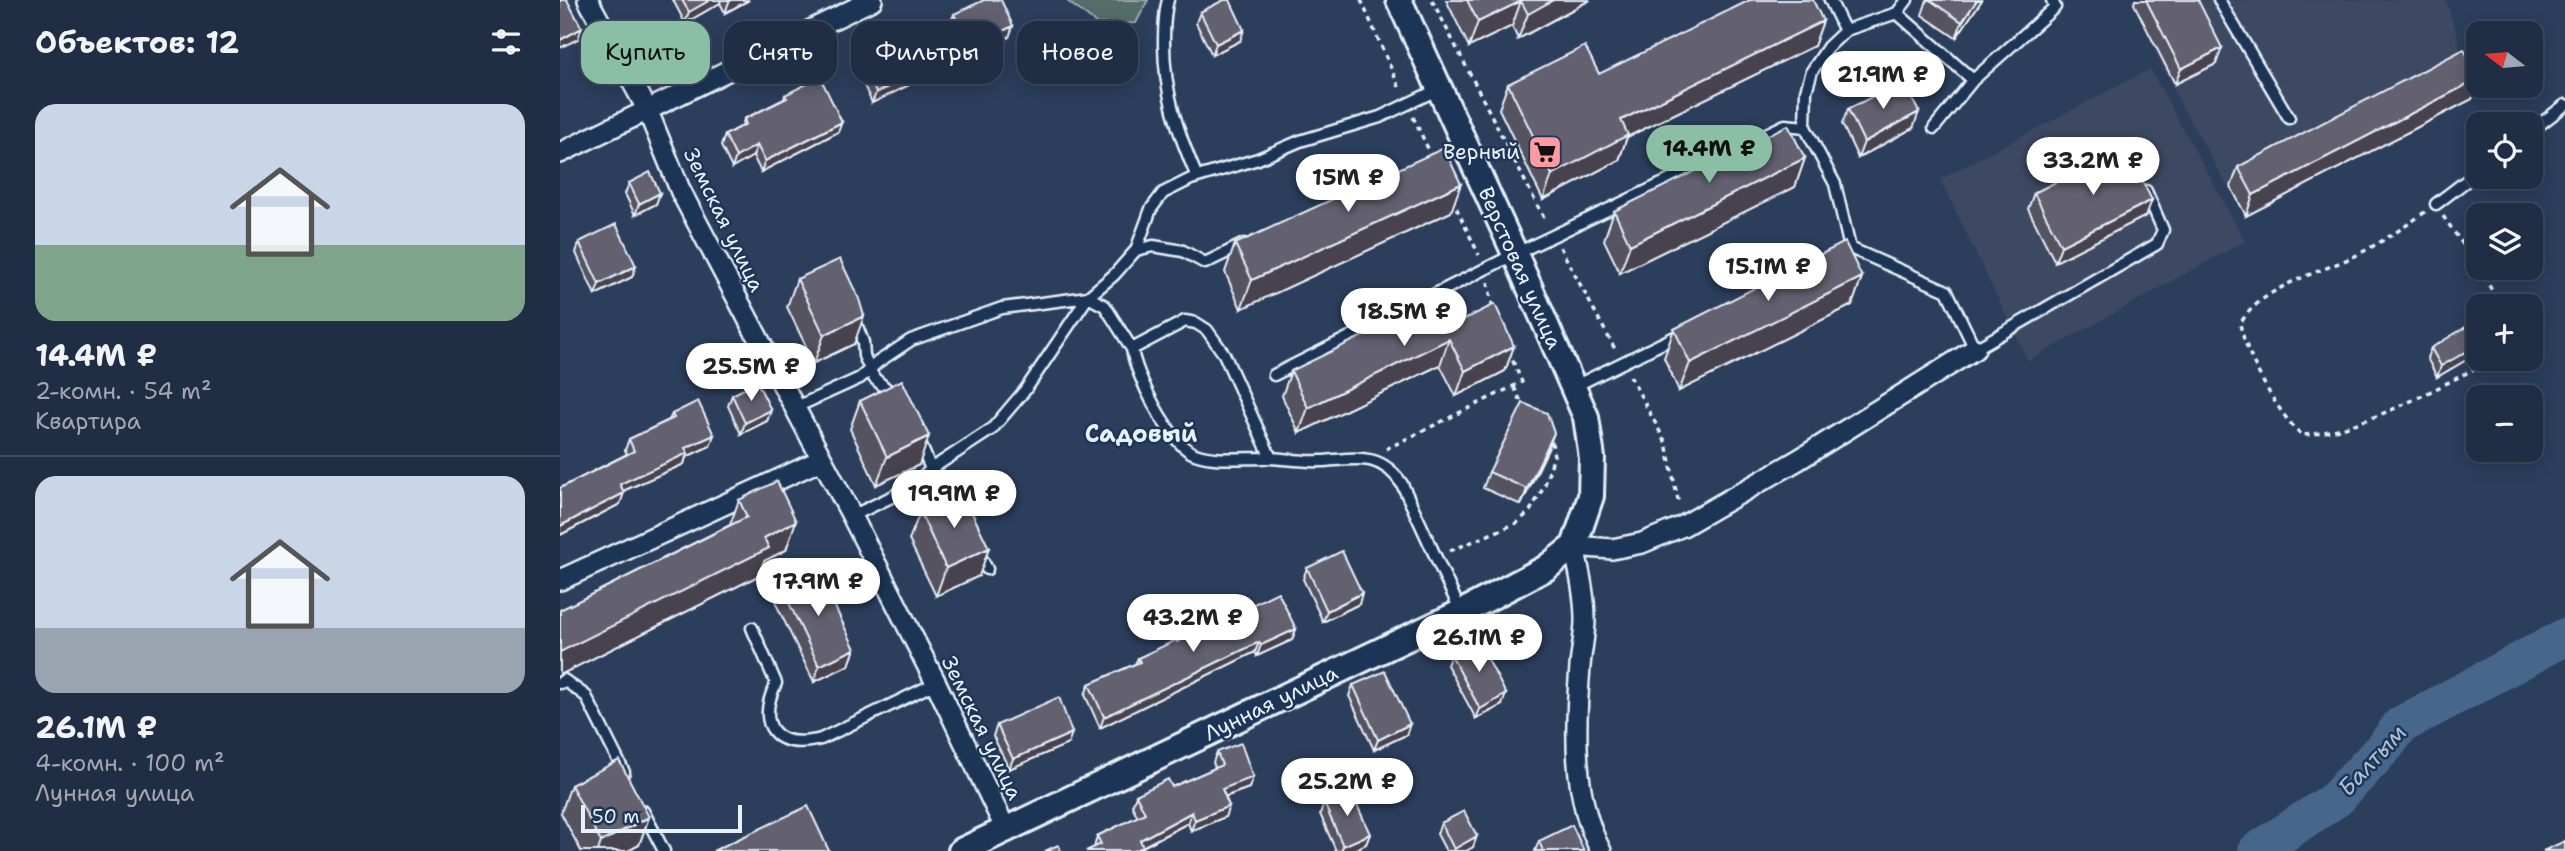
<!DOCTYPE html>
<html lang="ru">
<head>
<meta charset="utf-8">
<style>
	:root { --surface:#202e45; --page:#2d3a50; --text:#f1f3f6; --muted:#a2a8b3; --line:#3d4a5e; --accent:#8abfa5 }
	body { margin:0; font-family:"Shantell Sans",sans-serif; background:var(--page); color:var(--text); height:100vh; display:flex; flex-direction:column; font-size:26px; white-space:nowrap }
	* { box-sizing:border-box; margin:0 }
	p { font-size:23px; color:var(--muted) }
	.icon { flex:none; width:38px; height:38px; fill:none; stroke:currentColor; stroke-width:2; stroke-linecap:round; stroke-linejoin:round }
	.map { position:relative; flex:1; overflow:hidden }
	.drawer { display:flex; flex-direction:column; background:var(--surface); width:560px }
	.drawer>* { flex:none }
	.banner { position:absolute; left:21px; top:21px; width:665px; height:63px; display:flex; gap:14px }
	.needle { width:46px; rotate:286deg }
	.buttons { position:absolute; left:1906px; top:21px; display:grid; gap:14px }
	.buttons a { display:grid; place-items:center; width:77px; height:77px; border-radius:14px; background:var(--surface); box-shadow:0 4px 18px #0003,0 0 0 2px var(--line); font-size:35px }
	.scale { position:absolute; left:21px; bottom:18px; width:161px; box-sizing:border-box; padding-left:7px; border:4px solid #e8f1f8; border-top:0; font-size:19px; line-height:24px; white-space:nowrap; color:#e8f1f8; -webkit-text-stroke:5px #1d3557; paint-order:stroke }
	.price { position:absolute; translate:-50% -60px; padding:0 16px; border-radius:24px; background:#fff; color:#222; font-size:23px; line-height:46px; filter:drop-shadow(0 2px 4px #0008) }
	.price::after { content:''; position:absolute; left:50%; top:42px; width:21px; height:16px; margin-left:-10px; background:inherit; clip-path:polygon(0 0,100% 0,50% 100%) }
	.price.selected { background:var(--accent); color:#111 }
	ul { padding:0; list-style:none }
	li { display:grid; align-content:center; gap:14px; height:371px; padding:0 35px }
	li+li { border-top:2px solid var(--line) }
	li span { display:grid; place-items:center; height:217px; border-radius:21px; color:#555 }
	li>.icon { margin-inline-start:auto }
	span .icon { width:126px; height:126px; fill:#fffc; stroke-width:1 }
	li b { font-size:30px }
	h2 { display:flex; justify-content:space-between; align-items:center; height:84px; padding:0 35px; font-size:30px }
	.tag { padding:0 24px; border-radius:21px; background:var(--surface); box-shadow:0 4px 18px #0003,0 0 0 2px var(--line); font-size:24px; line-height:63px }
	.tag.selected { background:var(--accent); color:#111 }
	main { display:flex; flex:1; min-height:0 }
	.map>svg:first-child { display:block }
	.built { fill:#3c4862 }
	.green { fill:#556c68; stroke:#9eaeb0; stroke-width:2 }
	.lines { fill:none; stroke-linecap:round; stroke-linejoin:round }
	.river { stroke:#46668c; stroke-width:38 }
	.service-casing { stroke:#e8f1f8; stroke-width:15 }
	.minor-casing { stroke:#e8f1f8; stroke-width:24 }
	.tertiary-casing { stroke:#e8f1f8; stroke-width:30 }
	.path { stroke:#e8f1f8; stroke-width:3.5; stroke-dasharray:5 5; stroke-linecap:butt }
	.service { stroke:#1d3557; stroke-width:10 }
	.minor { stroke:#1d3557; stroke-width:19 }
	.tertiary { stroke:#1d3557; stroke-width:24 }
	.wall { fill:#565360; stroke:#e8f1f8; stroke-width:2 }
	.shaded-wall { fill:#46434e; stroke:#e8f1f8; stroke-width:2 }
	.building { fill:#646070; stroke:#e8f1f8; stroke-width:2 }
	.labels { text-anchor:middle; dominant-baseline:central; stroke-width:5; stroke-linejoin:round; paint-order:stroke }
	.poi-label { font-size:21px; fill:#e8f1f8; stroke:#1d3557; text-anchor:end }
	.street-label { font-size:21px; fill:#e8f1f8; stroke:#1d3557 }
	.water-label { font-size:23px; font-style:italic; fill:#afc0d2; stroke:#1d3557 }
	.quarter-label { font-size:24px; font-weight:bold; fill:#e8f1f8; stroke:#1d3557 }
</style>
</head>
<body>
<main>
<section class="drawer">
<h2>Объектов: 12<svg class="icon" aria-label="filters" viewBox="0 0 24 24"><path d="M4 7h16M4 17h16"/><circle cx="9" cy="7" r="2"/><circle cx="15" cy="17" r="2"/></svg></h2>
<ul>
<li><span style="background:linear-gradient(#c9d6e8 65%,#7fa58c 0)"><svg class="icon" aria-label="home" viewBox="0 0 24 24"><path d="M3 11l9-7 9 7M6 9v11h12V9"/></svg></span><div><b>14.4M ₽</b><p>2-комн. · 54 m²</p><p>Квартира</p></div></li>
<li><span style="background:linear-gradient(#c9d6e8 70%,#9aa5b1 0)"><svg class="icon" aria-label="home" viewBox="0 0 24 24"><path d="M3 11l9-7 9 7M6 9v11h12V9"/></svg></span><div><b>26.1M ₽</b><p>4-комн. · 100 m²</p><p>Лунная улица</p></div></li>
</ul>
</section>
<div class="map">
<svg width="2005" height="851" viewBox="0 0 2005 851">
	<rect width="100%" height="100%" fill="#2b3e5c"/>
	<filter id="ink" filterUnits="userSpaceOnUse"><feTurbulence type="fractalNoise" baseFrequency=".0143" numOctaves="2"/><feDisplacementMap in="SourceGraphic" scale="14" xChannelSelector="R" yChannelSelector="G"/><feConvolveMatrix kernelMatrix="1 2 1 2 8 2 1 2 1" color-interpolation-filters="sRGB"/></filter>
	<g filter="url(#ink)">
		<path class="built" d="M 1571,0 L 1886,0 L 1898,37 L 1902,68 L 1668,187 L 1622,107 Z
			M 1590,69 L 1685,241 L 1468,361 L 1380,179 Z"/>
		<path class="green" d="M 506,0 L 588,0 L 576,23 L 537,24 Z"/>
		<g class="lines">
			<path class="river" d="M 1697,851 L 1776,799 L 1826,745 L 1841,725 L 2005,637"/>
			<g class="service-casing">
				<path id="service" d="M 608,0 C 604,14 604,30 604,44 C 604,92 618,133 637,177
					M 1270,0 L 1285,31
					M 1659,0 L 1729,118
					M 1337,13 L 1413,80
					M 1245,127 L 1246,91 L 1252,71 L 1268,47 L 1286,30 L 1337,13 L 1347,0
					M 1374,128 L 1413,80 L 1495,7 L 1492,0
					M 1970,132 L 2005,105
					M 1876,204 L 1918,172
					M 576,250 L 591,209 L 603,193 L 631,179 L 698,159 L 740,141 L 820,117 L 879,89
					M 295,321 L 303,342 L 304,356 L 314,378 L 336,397
					M 714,375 L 955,254 L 1225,125 L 1245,127 L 1275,184 L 1290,248 L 1387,291 L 1415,349 L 1597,244 L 1603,230 L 1586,191
					M 1013,387 L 1121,334
					M 234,408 L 300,378 L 318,362 L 351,340 L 442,308 L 528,297 L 545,306 L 572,349
					M 359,441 L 371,469
					M 711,458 C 687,457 657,462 635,454 C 610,445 575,374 572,349 L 625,321 L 636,323 L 647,330 L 664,354 L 711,458 C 727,459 745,462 761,461 C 795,459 820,451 842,484 L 901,612
					M 356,485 L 392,506
					M 292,516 L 356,485 L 371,469 L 432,429 L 466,389 L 528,297 L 554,275 L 576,250 L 593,246 L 623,251 L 645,263 L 684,244
					M 418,552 L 427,569
					M 192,628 L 216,683 C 196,726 215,750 261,739 L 376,683
					M 0,683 L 4,680 L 26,696 L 64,772
					M 83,811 L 104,851"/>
			</g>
			<g class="minor-casing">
				<path id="minor" d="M 28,0 L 87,109 L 121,192 L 292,516 L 376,683 L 446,830
					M 0,153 L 312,0
					M 0,580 L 261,460
					M 1041,851 C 1012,797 1015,727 1020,667 C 1021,652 1025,635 1025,620 C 1025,595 1019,570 1014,546 L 1052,549 L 1082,543 L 1123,526 L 1238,460 L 1415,349"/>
			</g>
			<g class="tertiary-casing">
				<path id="tertiary" d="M 401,851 L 908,609 L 986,568 L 1014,546 L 1031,496 L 1032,458 L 1026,417 L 955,254 L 839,0"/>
			</g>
			<path class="path" d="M 801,0 L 841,91
				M 872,0 L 986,222
				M 853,117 L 872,157
				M 892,199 L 919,255
				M 1865,212 C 1842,229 1820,243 1795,256 C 1757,274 1703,285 1680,324 C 1686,355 1718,415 1742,435 C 1799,432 1873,390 1924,364 L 1929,359
				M 1883,216 L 1918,266
				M 1000,247 L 1056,351
				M 1919,268 L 1941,306
				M 928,282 L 933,309
				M 1070,376 L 1106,443 L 1119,505
				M 954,387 L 964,408
				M 826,449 L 962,382 L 949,352
				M 890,551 L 957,523 L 970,511 L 984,487 L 994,456 L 991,436"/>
			<use href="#service" class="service"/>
			<use href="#minor" class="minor"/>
			<use href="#tertiary" class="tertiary"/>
		</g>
		<path class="wall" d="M 113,0 L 189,0 L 165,13 L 160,3 L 125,23 Z
			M 886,0 L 1030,0 L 958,39 L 952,26 L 909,47 Z
			M 1367,0 L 1422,0 L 1396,38 L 1362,15 Z
			M 1575,0 L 1638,0 L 1656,64 L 1615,84 L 1574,4 Z
			M 640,12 L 680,41 L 652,55 L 636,23 Z
			M 394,14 L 453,26 L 449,37 L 405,58 L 390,25 Z
			M 1263,21 L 1254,46 L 1067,137 L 1059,160 L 983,200 L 939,109 L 948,84 L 1039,74 Z
			M 301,59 L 349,85 L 312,103 L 297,70 Z
			M 1918,76 L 1918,82 L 1912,99 L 1686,216 L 1671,187 L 1678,167 Z
			M 225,95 L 278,132 L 201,172 L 193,156 L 172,168 L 161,146 L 165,135 L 182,127 L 184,119 L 224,99 Z
			M 1288,109 L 1353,128 L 1298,158 L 1282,124 Z
			M 1245,158 L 1235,187 L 1060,273 L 1044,240 L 1054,211 Z
			M 69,183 L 100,193 L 96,204 L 75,215 L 65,194 Z
			M 1474,193 L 1586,216 L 1495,262 L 1468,209 Z
			M 891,212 L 681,309 L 665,272 L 675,244 Z
			M 19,242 L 76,266 L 72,277 L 35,295 L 16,253 Z
			M 1302,277 L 1292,305 L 1119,391 L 1104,358 L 1114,329 Z
			M 237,279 L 294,344 L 254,363 L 227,307 Z
			M 899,322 L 954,346 L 945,371 L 896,396 L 880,365 L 739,433 L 722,396 L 731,371 Z
			M 1918,328 L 1918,353 L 1877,377 L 1867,358 L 1871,348 Z
			M 172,395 L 211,410 L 207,421 L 181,434 L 168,406 Z
			M 300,401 L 359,465 L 316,485 L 290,429 Z
			M 112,414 L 150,446 L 126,457 L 124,464 L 63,491 L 60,504 L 0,535 L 0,488 L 67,454 L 65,450 L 69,439 L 109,420 Z
			M 988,449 L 961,505 L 923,488 L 929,472 Z
			M 179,500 L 226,550 L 204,561 L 198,576 L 0,675 L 0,610 L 170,525 Z
			M 360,512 L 419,576 L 376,596 L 349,540 Z
			M 747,568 L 799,604 L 763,622 L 743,579 Z
			M 222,588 L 295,649 L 289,665 L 254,682 L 216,604 Z
			M 736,629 L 732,640 L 697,656 L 695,652 L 540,728 L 525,695 L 529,684 L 575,664 L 578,658 L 617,642 Z
			M 891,655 L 942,705 L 916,719 L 887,665 Z
			M 793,685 L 846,735 L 814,750 L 789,696 Z
			M 437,725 L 508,744 L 449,769 L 433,736 Z
			M 657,752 L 693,777 L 689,788 L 665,797 L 669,806 L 665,817 L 631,831 L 628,823 L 583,847 L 534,848 L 537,836 L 578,817 L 572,806 L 576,795 L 612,787 L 655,768 L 653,762 Z
			M 11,785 L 89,817 L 79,845 L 68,851 L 21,851 L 1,813 Z
			M 764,803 L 810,834 L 806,844 L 792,851 L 776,851 L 760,814 Z
			M 881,823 L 913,847 L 906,851 L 886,851 L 877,834 Z
			M 979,841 L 1024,851 L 975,851 Z"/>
		<path class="shaded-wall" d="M 150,0 L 161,0 L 160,3 L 125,23 L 129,12 Z
			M 172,0 L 189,0 L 165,13 L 169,2 Z
			M 993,0 L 1030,0 L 958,39 L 968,14 Z
			M 1417,0 L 1422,0 L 1396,38 L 1402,22 Z
			M 961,1 L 952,26 L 909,47 L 918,22 Z
			M 1263,21 L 1254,46 L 1067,137 L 1059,160 L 983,200 L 992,175 L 1061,120 Z
			M 453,26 L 449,37 L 405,58 L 409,47 Z
			M 22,28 L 18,39 L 0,48 L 0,40 Z
			M 684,30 L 680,41 L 652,55 L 656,44 Z
			M 1662,48 L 1656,64 L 1615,84 L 1621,69 Z
			M 353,74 L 349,85 L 312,103 L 316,93 Z
			M 1918,79 L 1918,82 L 1912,99 L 1686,216 L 1693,195 Z
			M 1359,112 L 1353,128 L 1298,158 L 1304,142 Z
			M 282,122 L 278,132 L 201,172 L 205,161 Z
			M 197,145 L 193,156 L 172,168 L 176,157 Z
			M 1245,158 L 1235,187 L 1060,273 L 1070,245 Z
			M 901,184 L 891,212 L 681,309 L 692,280 Z
			M 100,193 L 96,204 L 75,215 L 79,204 Z
			M 1592,200 L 1586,216 L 1495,262 L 1501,246 Z
			M 76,266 L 72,277 L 35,295 L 39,284 Z
			M 1302,277 L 1292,305 L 1119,391 L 1130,363 Z
			M 304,316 L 294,344 L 254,363 L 264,335 Z
			M 889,339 L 880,365 L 739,433 L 748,408 Z
			M 1918,345 L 1918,353 L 1877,377 L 1881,366 Z
			M 954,346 L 945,371 L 896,396 L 905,371 Z
			M 211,410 L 207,421 L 181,434 L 185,423 Z
			M 994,433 L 988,449 L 961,505 L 967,489 Z
			M 154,435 L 150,446 L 126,457 L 124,464 L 56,494 L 60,484 L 125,448 Z
			M 369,436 L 359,465 L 316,485 L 327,457 Z
			M 64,493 L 60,504 L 0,535 L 0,526 Z
			M 236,521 L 226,550 L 204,561 L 198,576 L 0,675 L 0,652 L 204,538 Z
			M 429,548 L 419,576 L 376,596 L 386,568 Z
			M 802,593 L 799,604 L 763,622 L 767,611 Z
			M 736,629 L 732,640 L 697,656 L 701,645 Z
			M 699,642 L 695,652 L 540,728 L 544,717 Z
			M 295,649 L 289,665 L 254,682 L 259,666 Z
			M 946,694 L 942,705 L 916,719 L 920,709 Z
			M 850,724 L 846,735 L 814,750 L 818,740 Z
			M 512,733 L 508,744 L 449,769 L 453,759 Z
			M 693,777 L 689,788 L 658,799 L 662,789 Z
			M 669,806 L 665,817 L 631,831 L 635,820 Z
			M 632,812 L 628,823 L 578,849 L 583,847 L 581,851 L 574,851 L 580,840 Z
			M 89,817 L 79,845 L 68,851 L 38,851 L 41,842 Z
			M 810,834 L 806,844 L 792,851 L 781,851 L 783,846 Z
			M 917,836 L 913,847 L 906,851 L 893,851 L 894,849 Z"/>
		<path class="building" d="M 0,0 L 7,0 L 22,28 L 0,40 Z
			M 122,0 L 150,0 L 129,12 Z
			M 424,0 L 441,0 L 453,26 L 409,47 L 394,14 Z
			M 664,0 L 670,0 L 684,30 L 656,44 L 640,12 Z
			M 907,0 L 993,0 L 968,14 L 961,1 L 918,22 Z
			M 1190,0 L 1253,0 L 1263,21 L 1061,120 L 1068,135 L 992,175 L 948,84 L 1025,46 L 1039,74 Z
			M 1370,0 L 1417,0 L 1402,22 Z
			M 1586,0 L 1638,0 L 1662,48 L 1621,69 Z
			M 337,41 L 353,74 L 316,93 L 301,59 Z
			M 1904,49 L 1918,76 L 1918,79 L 1693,195 L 1678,167 Z
			M 260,77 L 282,122 L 205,161 L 197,145 L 176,157 L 165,135 L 186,124 L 184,119 L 227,98 L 225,95 Z
			M 1343,81 L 1359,112 L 1304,142 L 1288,109 Z
			M 1228,125 L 1245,158 L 1070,245 L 1054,211 Z
			M 1565,147 L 1592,200 L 1501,246 L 1474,193 Z
			M 884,148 L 901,184 L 692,280 L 675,244 Z
			M 90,172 L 100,193 L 79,204 L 69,183 Z
			M 56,224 L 76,266 L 39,284 L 19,242 Z
			M 1285,242 L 1302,277 L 1130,363 L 1114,329 Z
			M 280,259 L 299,299 L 304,316 L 264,335 L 237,279 Z
			M 886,295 L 899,322 L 935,304 L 954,346 L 905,371 L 889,339 L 748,408 L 731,371 Z
			M 1914,322 L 1918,328 L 1918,345 L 1881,366 L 1871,348 Z
			M 342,380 L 369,436 L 327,457 L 300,401 Z
			M 197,382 L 211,410 L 185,423 L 172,395 Z
			M 138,401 L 154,435 L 125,448 L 128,453 L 60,484 L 64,493 L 0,526 L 0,488 L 74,451 L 69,439 L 114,418 L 112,414 Z
			M 963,403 L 987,413 L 994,433 L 967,489 L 929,472 Z
			M 217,481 L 236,521 L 204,538 L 209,548 L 0,652 L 0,610 L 187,517 L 179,500 Z
			M 402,492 L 429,548 L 386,568 L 360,512 Z
			M 782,551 L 802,593 L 767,611 L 747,568 Z
			M 258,571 L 295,649 L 259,666 L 222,588 Z
			M 718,592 L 736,629 L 701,645 L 699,642 L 544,717 L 529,684 L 580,662 L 578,658 L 616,640 L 617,642 Z
			M 918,640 L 946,694 L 920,709 L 891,655 Z
			M 825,671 L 850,724 L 818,740 L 793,685 Z
			M 499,697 L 512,733 L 453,759 L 437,725 Z
			M 681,743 L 693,777 L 662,789 L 669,806 L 635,820 L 632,812 L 580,840 L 583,847 L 574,851 L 526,851 L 541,844 L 537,836 L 585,813 L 576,795 L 608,779 L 612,787 L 662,765 L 657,752 Z
			M 59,760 L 89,817 L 41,842 L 11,785 Z
			M 791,791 L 810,834 L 783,846 L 764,803 Z
			M 248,806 L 269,851 L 153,851 Z
			M 904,811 L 917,836 L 894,849 L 881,823 Z
			M 1012,825 L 1024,851 L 983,851 L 979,841 Z
			M 2005,841 L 2005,851 L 1983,851 Z
			M 498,845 L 501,851 L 485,851 Z"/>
	</g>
	<defs>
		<g id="supermarket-square" transform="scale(1.75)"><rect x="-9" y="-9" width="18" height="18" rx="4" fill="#ff9aa2" stroke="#1d3557"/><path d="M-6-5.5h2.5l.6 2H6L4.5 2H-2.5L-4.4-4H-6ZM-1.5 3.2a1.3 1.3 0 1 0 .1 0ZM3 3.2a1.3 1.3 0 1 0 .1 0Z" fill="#111"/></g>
	</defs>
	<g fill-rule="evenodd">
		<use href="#supermarket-square" x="985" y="152"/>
	</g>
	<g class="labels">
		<g class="poi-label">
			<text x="960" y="152">Верный</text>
		</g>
		<g class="street-label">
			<text transform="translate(164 220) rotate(64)">Земская улица</text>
			<text transform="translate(960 268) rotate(66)">Верстовая улица</text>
			<text transform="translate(711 703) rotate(-26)">Лунная улица</text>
			<text transform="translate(422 728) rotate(64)">Земская улица</text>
		</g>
		<g class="water-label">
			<text transform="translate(1812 760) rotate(-47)">Балтым</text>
		</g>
		<g class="quarter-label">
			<text x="581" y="434">Садовый</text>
		</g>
	</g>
</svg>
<div class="buttons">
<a><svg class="needle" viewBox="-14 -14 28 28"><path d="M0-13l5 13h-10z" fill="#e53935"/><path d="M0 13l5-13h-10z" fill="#a2a8b3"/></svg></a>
<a><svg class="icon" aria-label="locate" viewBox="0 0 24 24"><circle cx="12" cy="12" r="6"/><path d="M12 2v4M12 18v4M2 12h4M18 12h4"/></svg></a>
<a><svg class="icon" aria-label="layers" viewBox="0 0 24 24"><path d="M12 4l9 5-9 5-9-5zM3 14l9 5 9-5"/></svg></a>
<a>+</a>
<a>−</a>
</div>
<div class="scale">50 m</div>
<b class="price" style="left:1323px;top:111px">21.9M ₽</b>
<b class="price selected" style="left:1149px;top:185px">14.4M ₽</b>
<b class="price" style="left:1533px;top:197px">33.2M ₽</b>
<b class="price" style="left:788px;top:214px">15M ₽</b>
<b class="price" style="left:1208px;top:303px">15.1M ₽</b>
<b class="price" style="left:844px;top:348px">18.5M ₽</b>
<b class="price" style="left:191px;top:403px">25.5M ₽</b>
<b class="price" style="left:394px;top:530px">19.9M ₽</b>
<b class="price" style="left:258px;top:618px">17.9M ₽</b>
<b class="price" style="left:633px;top:654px">43.2M ₽</b>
<b class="price" style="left:919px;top:674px">26.1M ₽</b>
<b class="price" style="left:787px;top:818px">25.2M ₽</b>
<div class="banner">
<a class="tag selected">Купить</a>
<a class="tag">Снять</a>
<a class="tag">Фильтры</a>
<a class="tag">Новое</a>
</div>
</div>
</main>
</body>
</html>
